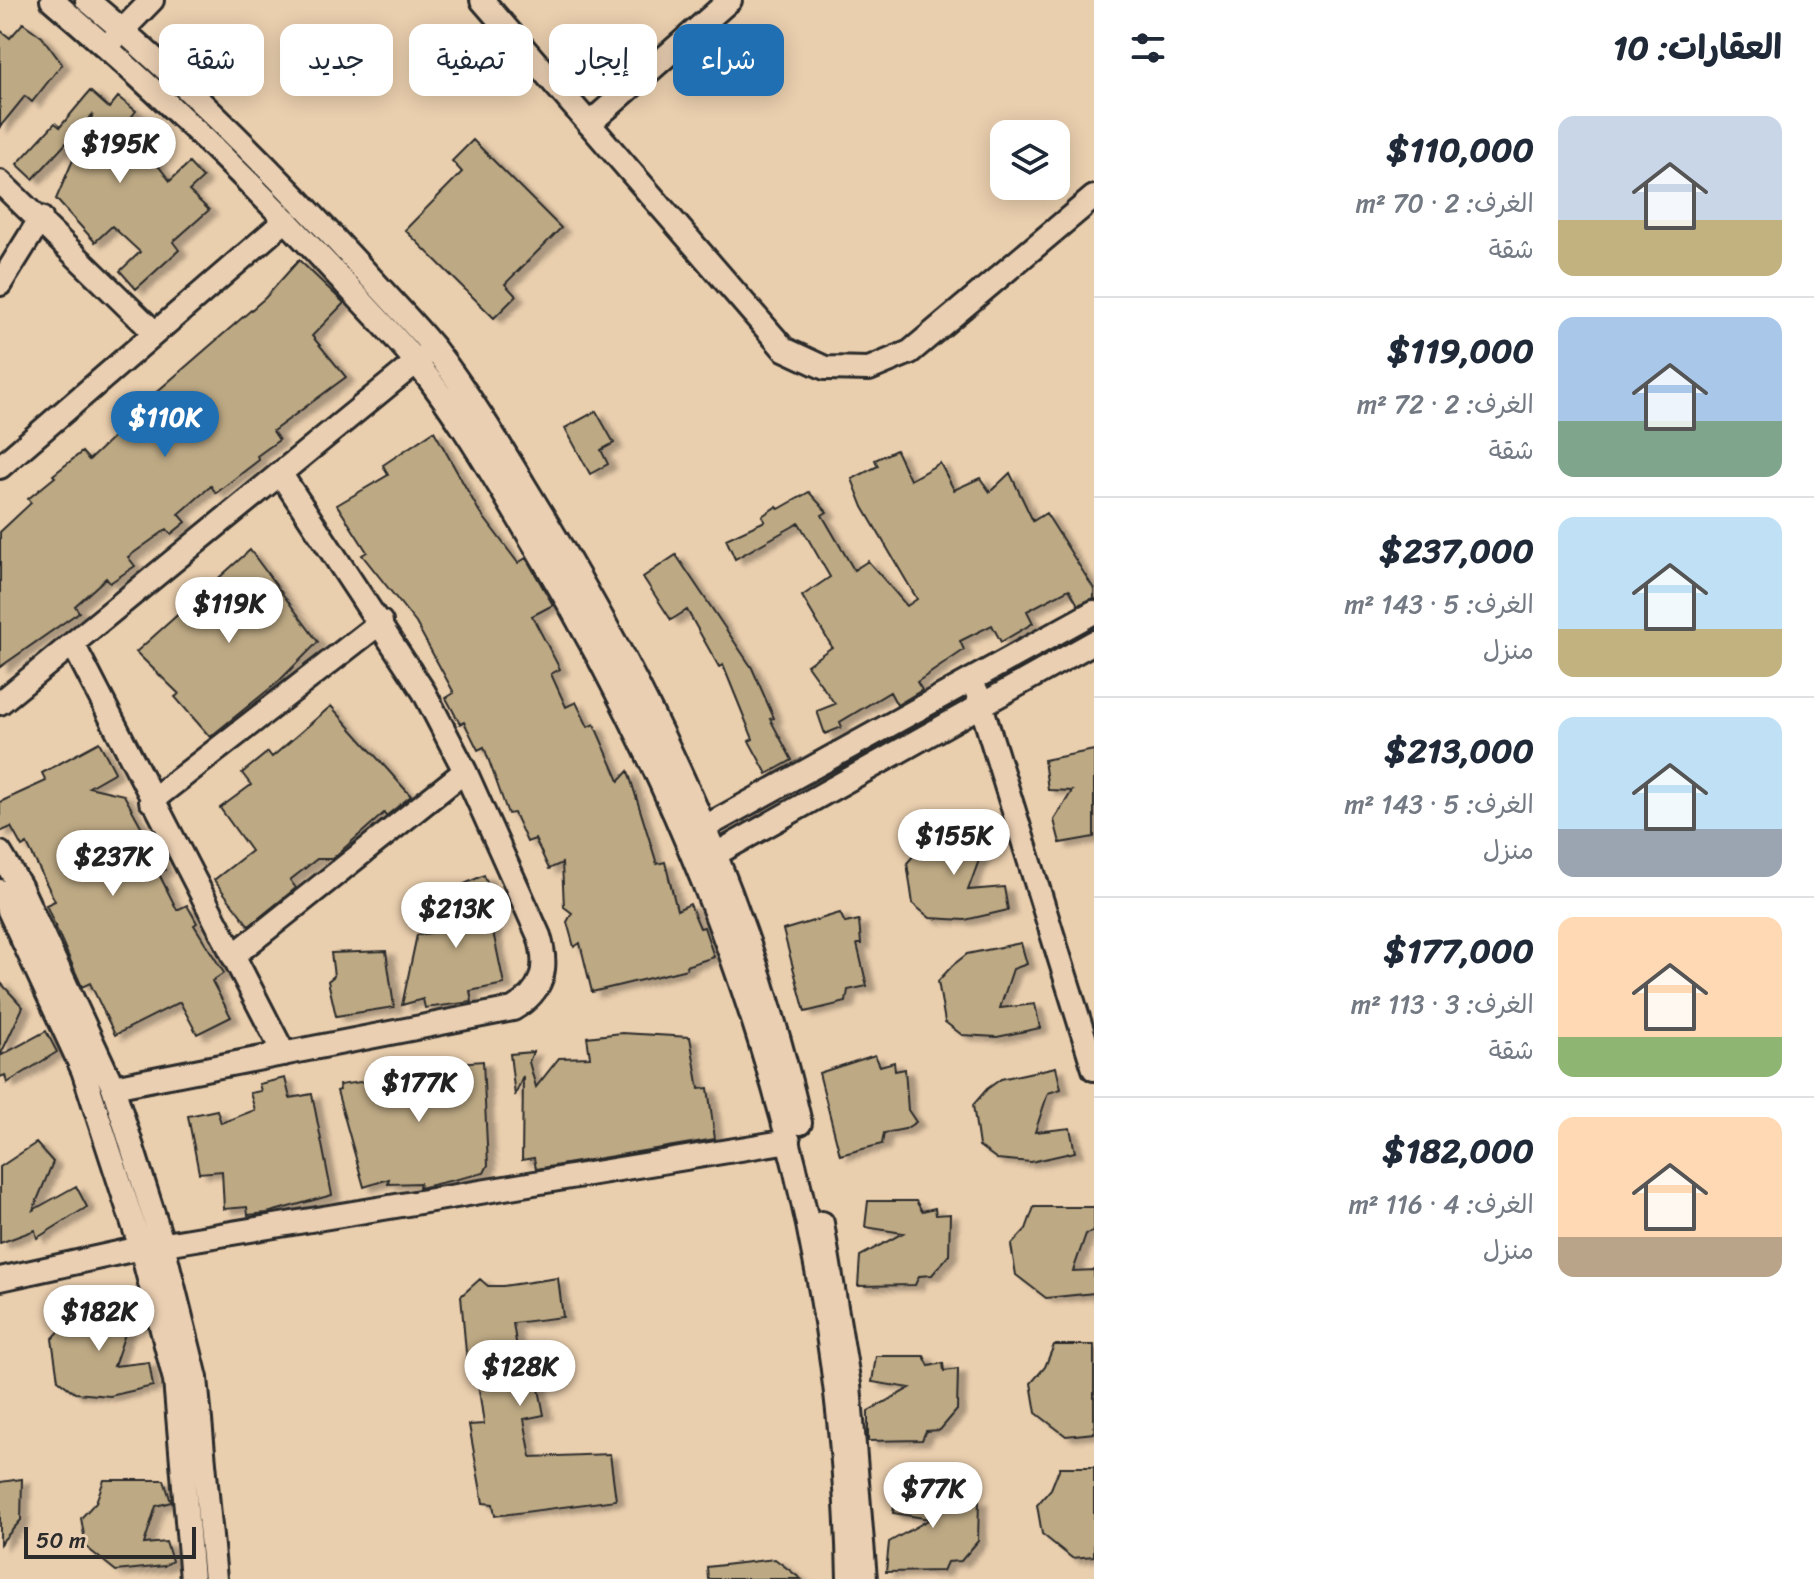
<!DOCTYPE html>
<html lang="ar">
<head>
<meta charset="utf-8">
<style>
	:root { --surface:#fff; --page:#f6f6f7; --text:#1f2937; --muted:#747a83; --line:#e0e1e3; --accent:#1f6fb2 }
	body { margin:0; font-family:Sriracha,"Playpen Sans Arabic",sans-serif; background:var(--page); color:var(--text); direction:rtl; height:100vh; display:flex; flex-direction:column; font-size:30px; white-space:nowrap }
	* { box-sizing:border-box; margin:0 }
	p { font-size:26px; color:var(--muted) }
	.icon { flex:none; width:44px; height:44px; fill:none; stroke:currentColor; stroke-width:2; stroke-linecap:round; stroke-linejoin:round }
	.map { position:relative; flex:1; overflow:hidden; direction:ltr }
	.drawer { display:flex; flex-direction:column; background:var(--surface); width:720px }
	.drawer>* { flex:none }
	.hud { position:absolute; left:24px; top:24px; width:760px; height:72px; direction:rtl; display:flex; gap:16px }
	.fabs { position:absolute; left:990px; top:120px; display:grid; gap:16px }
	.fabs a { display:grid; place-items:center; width:80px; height:80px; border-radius:16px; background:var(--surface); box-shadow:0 4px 20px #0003; font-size:40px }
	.scale { position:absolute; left:24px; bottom:20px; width:172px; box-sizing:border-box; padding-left:8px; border:4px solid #2b2b2b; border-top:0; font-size:22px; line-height:28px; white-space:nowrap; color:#2b2b2b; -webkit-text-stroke:6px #eacfb2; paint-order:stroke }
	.price { position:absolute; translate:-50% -68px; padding:0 18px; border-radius:28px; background:#fff; color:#222; font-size:26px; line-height:52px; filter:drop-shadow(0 2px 4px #0008) }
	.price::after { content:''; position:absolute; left:50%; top:48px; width:24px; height:18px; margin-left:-12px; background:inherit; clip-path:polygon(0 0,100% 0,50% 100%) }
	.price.active { background:var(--accent); color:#fff }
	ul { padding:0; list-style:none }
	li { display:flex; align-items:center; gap:24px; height:200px; padding:0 32px }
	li+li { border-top:2px solid var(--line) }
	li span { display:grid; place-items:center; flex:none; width:224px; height:160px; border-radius:16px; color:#555 }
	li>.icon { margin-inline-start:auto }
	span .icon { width:96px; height:96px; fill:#fffc; stroke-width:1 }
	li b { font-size:34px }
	h2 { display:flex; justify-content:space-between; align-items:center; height:96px; padding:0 32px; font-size:34px }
	.pill { padding:0 28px; border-radius:16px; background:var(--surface); box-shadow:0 4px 20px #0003; font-size:28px; line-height:72px }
	.pill.active { background:var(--accent); color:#fff }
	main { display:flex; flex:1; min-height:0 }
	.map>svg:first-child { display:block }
	.building { fill:#bda984; stroke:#2b2b2b; stroke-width:2; filter:url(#shadow) }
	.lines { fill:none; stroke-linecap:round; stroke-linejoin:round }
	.minor-casing { stroke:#2b2b2b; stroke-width:28 }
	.minor { stroke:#eacfb2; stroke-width:22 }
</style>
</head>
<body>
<main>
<section class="drawer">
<h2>العقارات: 10<svg class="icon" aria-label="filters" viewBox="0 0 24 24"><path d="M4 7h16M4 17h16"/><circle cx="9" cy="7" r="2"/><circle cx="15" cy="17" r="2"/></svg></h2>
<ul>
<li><span style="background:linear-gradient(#c9d6e8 65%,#c2b280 0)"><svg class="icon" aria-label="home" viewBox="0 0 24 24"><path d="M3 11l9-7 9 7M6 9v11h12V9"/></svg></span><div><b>$110,000</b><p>الغرف: 2 · 70 m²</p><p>شقة</p></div></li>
<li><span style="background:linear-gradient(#a9c7e8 65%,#7fa58c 0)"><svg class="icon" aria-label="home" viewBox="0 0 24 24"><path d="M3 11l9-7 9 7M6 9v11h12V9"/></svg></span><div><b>$119,000</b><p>الغرف: 2 · 72 m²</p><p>شقة</p></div></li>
<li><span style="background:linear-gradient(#bfe0f5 70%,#c2b280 0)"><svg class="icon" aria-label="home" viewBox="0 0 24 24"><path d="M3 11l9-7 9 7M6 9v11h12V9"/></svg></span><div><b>$237,000</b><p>الغرف: 5 · 143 m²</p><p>منزل</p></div></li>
<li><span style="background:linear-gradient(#bfe0f5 70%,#9aa5b1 0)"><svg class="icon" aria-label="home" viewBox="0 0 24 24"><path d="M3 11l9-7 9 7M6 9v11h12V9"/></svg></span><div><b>$213,000</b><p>الغرف: 5 · 143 m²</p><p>منزل</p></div></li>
<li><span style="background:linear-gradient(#ffd9b3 75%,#8fb573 0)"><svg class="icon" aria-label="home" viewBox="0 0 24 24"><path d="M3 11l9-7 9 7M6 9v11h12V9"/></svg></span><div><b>$177,000</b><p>الغرف: 3 · 113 m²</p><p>شقة</p></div></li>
<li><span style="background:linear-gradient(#ffd9b3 75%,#b9a48a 0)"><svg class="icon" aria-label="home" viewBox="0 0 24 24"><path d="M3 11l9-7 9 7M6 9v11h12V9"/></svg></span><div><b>$182,000</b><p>الغرف: 4 · 116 m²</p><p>منزل</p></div></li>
</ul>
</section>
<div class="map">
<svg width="1094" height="1579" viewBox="0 0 1094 1579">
	<defs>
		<filter id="shadow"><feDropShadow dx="8" dy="4.5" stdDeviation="2" flood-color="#0004"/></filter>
	</defs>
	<rect width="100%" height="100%" fill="#eacfae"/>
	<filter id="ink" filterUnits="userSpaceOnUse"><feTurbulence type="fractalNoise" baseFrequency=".0125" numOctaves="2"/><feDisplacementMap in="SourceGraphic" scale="16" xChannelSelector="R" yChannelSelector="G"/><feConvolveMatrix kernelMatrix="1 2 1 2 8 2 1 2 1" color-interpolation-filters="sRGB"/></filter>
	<g filter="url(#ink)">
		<path class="building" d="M 23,23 L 42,37 L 62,64 L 32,102 L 25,96 L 0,127 L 0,30 L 10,38 Z
			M 90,91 L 109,108 L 118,97 L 136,111 L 126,124 L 170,181 L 189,163 L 203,178 L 189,191 L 209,210 L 173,242 L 179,250 L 136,289 L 120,271 L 140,252 L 112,226 L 95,242 L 56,199 L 93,114 L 33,179 L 17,164 L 55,123 L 60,127 Z
			M 473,140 L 561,228 L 505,284 L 516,296 L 494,318 L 405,230 L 462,172 L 452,161 Z
			M 299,260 L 344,303 L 312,336 L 346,377 L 273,431 L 279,440 L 257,456 L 259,460 L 216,493 L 211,486 L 179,514 L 186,522 L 171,534 L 167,529 L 128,557 L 135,566 L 110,583 L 106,578 L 75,606 L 79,612 L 0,667 L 0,532 L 31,503 L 28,499 L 55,477 L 53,475 L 82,452 L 89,460 L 125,426 L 122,422 L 265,298 Z
			M 596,411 L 614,443 L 601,450 L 608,464 L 590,474 L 565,428 Z
			M 434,431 L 479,511 L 518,563 L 526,558 L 553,605 L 532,616 L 560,669 L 551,674 L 566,707 L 576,702 L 588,727 L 594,724 L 619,781 L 628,771 L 657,864 L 665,862 L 677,910 L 690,904 L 700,928 L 704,927 L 714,957 L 686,966 L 687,969 L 592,992 L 580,943 L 574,947 L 567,922 L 572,913 L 564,907 L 562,863 L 549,869 L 535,839 L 527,842 L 514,813 L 508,814 L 484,747 L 478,750 L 464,722 L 460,724 L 446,698 L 454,693 L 416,623 L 362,555 L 367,552 L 337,505 L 388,475 L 383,465 Z
			M 896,450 L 910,480 L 940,463 L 954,490 L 980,478 L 990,492 L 1010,473 L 1033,521 L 1046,513 L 1094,589 L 1094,598 L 1078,605 L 1069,589 L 1027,611 L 1033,623 L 1001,642 L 992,625 L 960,641 L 964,650 L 917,682 L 922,690 L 897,705 L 890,692 L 840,722 L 842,727 L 825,734 L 817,711 L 835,704 L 807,665 L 832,647 L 802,596 L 830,577 L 799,523 L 735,559 L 726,539 L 765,521 L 762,516 L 777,506 L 779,509 L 809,492 L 827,512 L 822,515 L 854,570 L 868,561 L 907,606 L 917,599 L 863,507 L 852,479 L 878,466 L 875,460 Z
			M 250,550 L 318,642 L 278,682 L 210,737 L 175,697 L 179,694 L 136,652 Z
			M 676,555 L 752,668 L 774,718 L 770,719 L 792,760 L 767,774 L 749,741 L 753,739 L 723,665 L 719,667 L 687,610 L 671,620 L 643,577 Z
			M 331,706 L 411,796 L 386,816 L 384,813 L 332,859 L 317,859 L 290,880 L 296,888 L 249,926 L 214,880 L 251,851 L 220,808 L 251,785 L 242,773 L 268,752 L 272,757 Z
			M 99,742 L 115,772 L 89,787 L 124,795 L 165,870 L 159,874 L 177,910 L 187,905 L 197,923 L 194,925 L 224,973 L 212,981 L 231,1017 L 197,1034 L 180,1002 L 115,1035 L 90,983 L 82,987 L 46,905 L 55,901 L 27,844 L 22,847 L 11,827 L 0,832 L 0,802 L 46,781 L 42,773 Z
			M 1094,750 L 1094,837 L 1060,843 L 1054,820 L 1072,791 L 1048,790 L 1044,760 Z
			M 989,825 L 995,847 L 982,852 L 968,890 L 1004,887 L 1008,910 L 965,920 L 930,918 L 913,904 L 907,863 L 921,847 L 935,837 Z
			M 484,875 L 494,900 L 487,903 L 504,984 L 470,991 L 472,1002 L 425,1008 L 423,999 L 402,1005 L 417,935 L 443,931 L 429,900 Z
			M 840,913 L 845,923 L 859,920 L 861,944 L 857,944 L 867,986 L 848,990 L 846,1002 L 805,1012 L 783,930 Z
			M 1021,943 L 1027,964 L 1013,969 L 1000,1008 L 1035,1004 L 1040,1028 L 997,1037 L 962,1035 L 945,1022 L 938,981 L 953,965 L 967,954 Z
			M 386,951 L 394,1007 L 336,1016 L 328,981 L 334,976 L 331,953 Z
			M 0,982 L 23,1007 L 0,1056 L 46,1031 L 57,1052 L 7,1083 L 5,1075 L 0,1077 Z
			M 622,1033 L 690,1037 L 699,1089 L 708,1088 L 715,1139 L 536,1169 L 534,1158 L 522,1160 L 523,1076 L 515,1096 L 510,1054 L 533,1052 L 529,1062 L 536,1087 L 559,1058 L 590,1057 L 587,1037 Z
			M 875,1055 L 880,1066 L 894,1062 L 895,1071 L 905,1069 L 908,1110 L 916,1122 L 905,1129 L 884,1133 L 882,1144 L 840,1155 L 819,1073 Z
			M 442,1061 L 443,1064 L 483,1061 L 488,1165 L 484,1173 L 419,1188 L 420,1183 L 388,1184 L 389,1179 L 364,1187 L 337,1091 L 340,1090 L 339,1085 L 396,1077 L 396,1070 Z
			M 1056,1067 L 1061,1089 L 1048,1093 L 1035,1132 L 1070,1128 L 1075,1152 L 1031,1162 L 997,1159 L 979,1146 L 973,1105 L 987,1089 L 1001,1079 Z
			M 285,1078 L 290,1098 L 312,1094 L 332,1195 L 267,1213 L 248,1215 L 247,1207 L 224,1209 L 222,1171 L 199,1173 L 188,1116 L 217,1110 L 221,1123 L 255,1110 L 250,1093 L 261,1091 L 259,1084 Z
			M 36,1143 L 53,1162 L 33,1210 L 76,1186 L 87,1207 L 37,1238 L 35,1230 L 0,1243 L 0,1167 Z
			M 868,1201 L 916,1201 L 922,1211 L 935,1208 L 936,1215 L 950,1214 L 949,1255 L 932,1275 L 919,1276 L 915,1285 L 858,1286 L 860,1256 L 903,1233 L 865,1227 Z
			M 1034,1207 L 1094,1207 L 1094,1231 L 1086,1234 L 1073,1271 L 1094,1270 L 1094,1293 L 1046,1298 L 1016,1275 L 1011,1245 L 1026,1229 Z
			M 558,1278 L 563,1317 L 513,1323 L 521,1374 L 536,1373 L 544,1415 L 524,1419 L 531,1457 L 610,1454 L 616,1500 L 495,1516 L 493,1504 L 483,1503 L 469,1425 L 484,1424 L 477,1376 L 468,1375 L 461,1296 L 480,1279 L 488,1286 L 503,1286 Z
			M 135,1301 L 140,1323 L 127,1328 L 114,1366 L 149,1362 L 153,1386 L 110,1396 L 75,1393 L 58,1380 L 52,1339 L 66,1324 L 80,1313 Z
			M 1054,1345 L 1094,1345 L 1094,1433 L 1066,1436 L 1036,1413 L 1031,1383 L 1045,1367 Z
			M 876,1356 L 924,1356 L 929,1366 L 943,1363 L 944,1371 L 958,1369 L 957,1410 L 940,1430 L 926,1431 L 922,1440 L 868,1441 L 868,1411 L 910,1388 L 872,1382 Z
			M 1060,1467 L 1094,1467 L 1094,1556 L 1072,1558 L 1042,1534 L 1037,1505 L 1051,1489 Z
			M 22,1479 L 21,1520 L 0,1544 L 0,1482 Z
			M 104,1480 L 164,1480 L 171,1502 L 156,1506 L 144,1544 L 166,1542 L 172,1561 L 164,1566 L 116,1571 L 86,1547 L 81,1518 L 96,1502 Z
			M 897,1486 L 945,1487 L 950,1497 L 964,1494 L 965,1501 L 979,1500 L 978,1541 L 961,1561 L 947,1562 L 943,1571 L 886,1572 L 889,1542 L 930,1519 L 893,1513 Z
			M 775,1559 L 801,1579 L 708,1579 L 707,1567 Z"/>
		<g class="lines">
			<g class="minor-casing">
				<path id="minor" d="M 52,0 C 154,87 251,181 342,280 C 366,307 393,333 416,362 C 463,421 501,489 540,554 C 726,864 842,1216 849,1579
					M 87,0 C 184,81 275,173 360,266 C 384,293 410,319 433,347 C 474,400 509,461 544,518 C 660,710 750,903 800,1123
					M 482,0 L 784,349 L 825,368 L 869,369 L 910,352 L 1094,197
					M 113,40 L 152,0
					M 589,124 L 730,0
					M 0,182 L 155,333
					M 0,284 L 41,218
					M 0,467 L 286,220
					M 73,644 L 284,1054
					M 977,692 L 1094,1069
					M 0,703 L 426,354
					M 151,801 L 381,622
					M 696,832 L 1094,612
					M 0,853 L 20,886 L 113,1087 L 163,1245 L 196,1378 L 215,1579
					M 707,859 L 1094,642
					M 0,891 L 83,1070 L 141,1248 L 175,1380 L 192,1579
					M 233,956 L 465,771
					M 113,1087 L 513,1009 C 543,991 549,969 539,936 L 465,771 L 424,692 L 280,473
					M 822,1223 L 849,1385 L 865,1579
					M 0,1279 L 141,1248 L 789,1141"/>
			</g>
			<use href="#minor" class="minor"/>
		</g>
	</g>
</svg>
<div class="fabs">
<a><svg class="icon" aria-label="layers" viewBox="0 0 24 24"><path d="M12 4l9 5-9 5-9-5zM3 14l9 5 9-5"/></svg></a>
</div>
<div class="scale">50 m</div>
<b class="price" style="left:120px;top:185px">$195K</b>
<b class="price active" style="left:165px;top:459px">$110K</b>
<b class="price" style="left:229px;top:645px">$119K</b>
<b class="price" style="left:954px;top:877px">$155K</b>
<b class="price" style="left:113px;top:898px">$237K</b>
<b class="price" style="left:456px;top:950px">$213K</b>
<b class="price" style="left:419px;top:1124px">$177K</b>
<b class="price" style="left:99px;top:1353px">$182K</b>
<b class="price" style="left:520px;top:1408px">$128K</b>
<b class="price" style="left:933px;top:1530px">$77K</b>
<div class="hud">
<a class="pill active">شراء</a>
<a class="pill">إيجار</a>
<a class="pill">تصفية</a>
<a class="pill">جديد</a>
<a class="pill">شقة</a>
</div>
</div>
</main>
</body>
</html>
